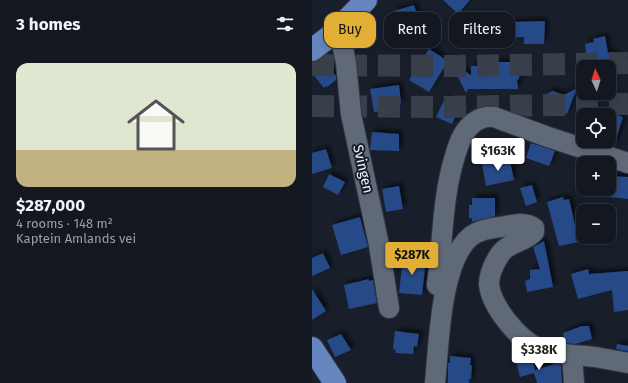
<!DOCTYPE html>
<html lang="en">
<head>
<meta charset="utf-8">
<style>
	:root { --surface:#121720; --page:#1f242d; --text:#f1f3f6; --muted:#9c9fa5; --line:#31363e; --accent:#e2af34 }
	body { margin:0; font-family:"Fira Sans",sans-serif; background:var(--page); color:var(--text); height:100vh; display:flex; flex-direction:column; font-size:15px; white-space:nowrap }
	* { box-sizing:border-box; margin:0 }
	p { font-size:13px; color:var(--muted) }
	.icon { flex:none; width:22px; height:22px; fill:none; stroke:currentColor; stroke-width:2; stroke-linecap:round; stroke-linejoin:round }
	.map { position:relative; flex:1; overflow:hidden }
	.panel { display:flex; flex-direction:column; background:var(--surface); width:312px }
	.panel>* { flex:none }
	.banner { position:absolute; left:12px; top:12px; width:244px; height:36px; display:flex; gap:8px }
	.needle { width:26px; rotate:356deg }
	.controls { position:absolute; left:264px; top:60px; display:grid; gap:8px }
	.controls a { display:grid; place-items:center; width:40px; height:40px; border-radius:8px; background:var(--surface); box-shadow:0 2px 6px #0003,0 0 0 1px var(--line); font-size:20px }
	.price { position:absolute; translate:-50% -34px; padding:0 9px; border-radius:4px; background:#fff; color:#222; font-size:13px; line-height:26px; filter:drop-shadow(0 1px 2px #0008) }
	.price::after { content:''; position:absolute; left:50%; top:24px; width:12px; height:9px; margin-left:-6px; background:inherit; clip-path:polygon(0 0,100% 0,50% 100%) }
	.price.current { background:var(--accent); color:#111 }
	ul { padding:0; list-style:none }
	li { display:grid; align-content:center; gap:8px; height:212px; padding:0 16px }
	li+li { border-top:1px solid var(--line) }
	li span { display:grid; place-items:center; height:124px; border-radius:12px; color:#555 }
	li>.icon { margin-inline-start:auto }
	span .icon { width:72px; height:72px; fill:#fffc; stroke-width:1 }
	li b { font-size:17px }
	h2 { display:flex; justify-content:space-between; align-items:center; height:48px; padding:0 16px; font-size:17px }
	.pill { padding:0 14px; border-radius:12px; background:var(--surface); box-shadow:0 2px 6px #0003,0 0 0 1px var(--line); font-size:14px; line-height:36px }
	.pill.current { background:var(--accent); color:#111 }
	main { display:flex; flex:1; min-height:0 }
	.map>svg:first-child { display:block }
	.building { fill:#274888; filter:url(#shadow) }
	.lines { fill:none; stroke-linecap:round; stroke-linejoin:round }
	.highway-tunnel { stroke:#383f4b; stroke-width:22; stroke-dasharray:22 11; stroke-linecap:butt }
	.minor-casing { stroke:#333842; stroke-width:22 }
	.major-casing { stroke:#333842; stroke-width:24 }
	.minor { stroke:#606978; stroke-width:20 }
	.major { stroke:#6785be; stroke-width:22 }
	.labels { text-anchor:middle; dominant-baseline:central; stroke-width:4; stroke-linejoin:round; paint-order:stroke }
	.street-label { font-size:14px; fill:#f0f5fe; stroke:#181f2b }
</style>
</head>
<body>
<main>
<section class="panel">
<h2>3 homes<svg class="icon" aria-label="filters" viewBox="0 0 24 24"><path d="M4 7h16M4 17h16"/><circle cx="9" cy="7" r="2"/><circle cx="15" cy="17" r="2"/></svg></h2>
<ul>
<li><span style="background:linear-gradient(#dfe7d0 70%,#c2b280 0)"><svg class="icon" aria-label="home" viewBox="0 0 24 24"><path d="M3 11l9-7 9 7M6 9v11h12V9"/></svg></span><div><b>$287,000</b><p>4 rooms · 148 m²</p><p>Kaptein Amlands vei</p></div></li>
</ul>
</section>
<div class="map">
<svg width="316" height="383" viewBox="0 0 316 383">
	<defs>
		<filter id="shadow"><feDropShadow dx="3.5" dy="-3.5" stdDeviation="2" flood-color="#0009"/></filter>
	</defs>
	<rect width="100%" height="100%" fill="#181f2b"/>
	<path class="building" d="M 131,0 L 158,0 L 146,14 Z
		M 102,5 L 110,30 L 90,36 L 87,27 L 82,25 L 85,20 L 82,11 Z
		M 193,16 L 199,22 L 233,21 L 232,44 L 212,44 L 212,37 L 179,38 L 178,21 L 189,21 Z
		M 293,36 L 296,53 L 302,52 L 304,67 L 276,67 L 273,44 L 282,42 L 281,39 Z
		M 117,49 L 136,61 L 117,92 L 97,80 Z
		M 12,61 L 24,76 L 24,80 L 15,87 L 14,86 L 12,88 L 0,73 L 0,71 Z
		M 182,62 L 208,62 L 207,79 L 205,80 L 206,89 L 156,89 L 154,93 L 139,63 L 159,75 L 159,66 L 182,66 Z
		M 87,85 L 89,103 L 78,106 L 78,110 L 62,112 L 58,89 Z
		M 265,88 L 255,114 L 234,107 L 232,102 L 236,93 L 241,91 L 252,95 Z
		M 133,98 L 148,106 L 140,124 L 124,117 Z
		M 297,112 L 311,117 L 302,146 L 297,145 Z
		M 60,132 L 87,134 L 87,151 L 58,150 Z
		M 219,143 L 243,151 L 237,166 L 214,158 Z
		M 14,149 L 20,168 L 0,174 L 0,153 Z
		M 188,159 L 198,161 L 202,180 L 174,186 L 170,164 Z
		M 17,174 L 33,182 L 26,195 L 11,187 Z
		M 297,176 L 316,177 L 316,199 L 297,197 Z
		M 220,185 L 225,202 L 214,206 L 208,188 Z
		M 87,186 L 91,209 L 74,212 L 70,189 Z
		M 251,197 L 252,200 L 257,199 L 267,242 L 247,246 L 235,202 Z
		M 160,198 L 183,198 L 183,216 L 160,222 L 160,218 L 157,218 L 157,205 L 160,205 Z
		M 48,217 L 56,247 L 29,255 L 20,225 Z
		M 232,241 L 241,287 L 215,292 L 213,281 L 218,279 L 218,270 L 228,269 L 221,247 Z
		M 11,253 L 18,268 L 0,276 L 0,258 Z
		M 91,257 L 114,259 L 110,295 L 87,293 Z
		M 276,269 L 277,274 L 316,271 L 316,310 L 302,312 L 300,290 L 266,299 L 259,274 Z
		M 57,279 L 57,281 L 61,280 L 65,303 L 37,309 L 32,285 Z
		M 0,289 L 14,311 L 0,320 Z
		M 270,326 L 277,326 L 280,339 L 263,344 L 253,343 L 251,333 Z
		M 83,331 L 107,334 L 105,347 L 102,346 L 101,354 L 83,353 L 84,350 L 81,349 Z
		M 29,334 L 39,350 L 23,357 L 15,340 Z
		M 305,344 L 316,346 L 316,351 L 304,349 Z
		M 214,354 L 220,358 L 223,370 L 243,364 L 249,365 L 250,383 L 225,383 L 222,373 L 208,377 L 203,357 Z
		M 138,356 L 159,358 L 158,365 L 160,365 L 159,379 L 157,379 L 157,383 L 136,383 L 136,363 L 138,363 Z"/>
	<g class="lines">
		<path class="highway-tunnel" d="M 0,65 L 146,66 L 316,63
			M 0,106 L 127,107 L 316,104"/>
		<g class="minor-casing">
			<path id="minor" d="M 22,33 L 30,43 L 34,63 L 39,114 L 67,245 L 77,308
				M 125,285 C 131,242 130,197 143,156 C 146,146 149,136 156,128 C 163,120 172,116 182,117 L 236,137 L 316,163
				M 260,355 L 262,383
				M 123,383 C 127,345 128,263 158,237 C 166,230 179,228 189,227 C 199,225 213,221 222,228 L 222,232 C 213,242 197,242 189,253 C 183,261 177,274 177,284 C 179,306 206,339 226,348 C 242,355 265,355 283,357 C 294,359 305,361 316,363"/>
		</g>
		<g class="major-casing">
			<path id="major" d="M 0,50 L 22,33 L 54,0
				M 0,348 L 23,383"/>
		</g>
		<use href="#minor" class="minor"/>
		<use href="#major" class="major"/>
	</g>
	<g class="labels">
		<g class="street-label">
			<text transform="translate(51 169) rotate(77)">Svingen</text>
		</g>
	</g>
</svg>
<div class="controls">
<a><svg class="needle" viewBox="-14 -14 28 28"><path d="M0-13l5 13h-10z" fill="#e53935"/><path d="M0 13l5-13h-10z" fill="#9c9fa5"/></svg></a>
<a><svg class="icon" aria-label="locate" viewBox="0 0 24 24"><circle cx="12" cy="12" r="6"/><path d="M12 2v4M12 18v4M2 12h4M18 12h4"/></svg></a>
<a>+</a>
<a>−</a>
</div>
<b class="price" style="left:186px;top:172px">$163K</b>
<b class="price current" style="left:100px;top:276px">$287K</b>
<b class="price" style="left:227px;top:371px">$338K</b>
<div class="banner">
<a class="pill current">Buy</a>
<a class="pill">Rent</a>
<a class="pill">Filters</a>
</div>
</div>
</main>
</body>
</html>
